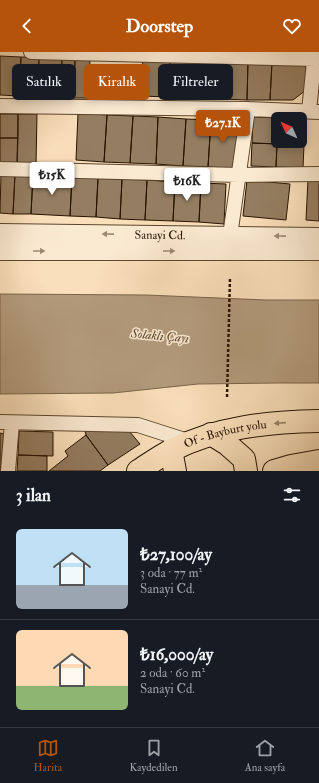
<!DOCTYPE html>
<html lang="tr">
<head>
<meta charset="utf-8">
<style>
	:root { --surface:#171b24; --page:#242831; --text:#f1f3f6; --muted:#9ea1a6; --line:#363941; --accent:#b45309 }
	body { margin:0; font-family:"IM FELL Double Pica",serif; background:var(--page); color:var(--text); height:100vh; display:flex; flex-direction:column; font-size:15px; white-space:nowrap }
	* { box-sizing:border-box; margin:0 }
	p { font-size:13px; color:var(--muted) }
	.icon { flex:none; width:22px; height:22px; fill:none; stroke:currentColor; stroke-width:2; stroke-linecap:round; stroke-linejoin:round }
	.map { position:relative; height:419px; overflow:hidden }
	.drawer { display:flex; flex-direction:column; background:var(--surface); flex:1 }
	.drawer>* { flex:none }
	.banner { position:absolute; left:12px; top:12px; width:295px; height:36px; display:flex; gap:8px }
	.needle { width:26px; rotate:315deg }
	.tools { position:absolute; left:271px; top:60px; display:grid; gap:8px }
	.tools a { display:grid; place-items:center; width:36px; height:36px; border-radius:6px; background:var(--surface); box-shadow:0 2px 10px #0003; font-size:20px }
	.price { position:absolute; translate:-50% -34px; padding:0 9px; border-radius:4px; background:#fff; color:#222; font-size:13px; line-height:26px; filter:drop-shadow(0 1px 2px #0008) }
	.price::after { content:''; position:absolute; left:50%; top:24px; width:12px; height:9px; margin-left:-6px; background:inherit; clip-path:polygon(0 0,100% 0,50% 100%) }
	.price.selected { background:var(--accent); color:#fff }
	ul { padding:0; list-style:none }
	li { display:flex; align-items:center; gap:12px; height:100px; padding:0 16px }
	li+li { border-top:1px solid var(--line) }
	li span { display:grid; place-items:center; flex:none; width:112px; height:80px; border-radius:6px; color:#555 }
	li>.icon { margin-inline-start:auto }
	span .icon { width:48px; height:48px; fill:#fffc; stroke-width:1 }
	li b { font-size:17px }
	h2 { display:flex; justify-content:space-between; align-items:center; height:48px; padding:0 16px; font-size:17px }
	.tag { padding:0 14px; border-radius:6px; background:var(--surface); box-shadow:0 2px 10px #0003; font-size:14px; line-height:36px }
	.tag.selected { background:var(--accent); color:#fff }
	header { display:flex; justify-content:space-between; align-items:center; height:52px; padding:0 16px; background:var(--accent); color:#fff; font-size:18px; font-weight:700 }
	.tab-bar { display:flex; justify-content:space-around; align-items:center; height:56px; border-top:1px solid var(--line); background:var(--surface); font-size:11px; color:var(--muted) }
	.tab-bar a { display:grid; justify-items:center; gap:2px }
	.tab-bar .selected { color:var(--accent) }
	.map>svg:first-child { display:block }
	.water { fill:#b29a7b; stroke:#7a644a }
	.building { fill:#947d61; stroke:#271300; fill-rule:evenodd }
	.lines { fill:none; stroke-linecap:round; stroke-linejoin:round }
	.minor-casing { stroke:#5c462e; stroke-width:16 }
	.tertiary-casing { stroke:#5c462e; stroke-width:20 }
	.trunk-casing { stroke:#271300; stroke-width:24 }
	.path { stroke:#271300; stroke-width:2.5; stroke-dasharray:3 2; stroke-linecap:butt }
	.minor { stroke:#fbead2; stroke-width:14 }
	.tertiary { stroke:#fbead2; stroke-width:18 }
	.trunk { stroke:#f9dfba; stroke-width:22 }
	.oneway { fill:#9c8974 }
	.oneway2 { fill:#9a8366 }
	.labels { text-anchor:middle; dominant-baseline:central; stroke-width:3; stroke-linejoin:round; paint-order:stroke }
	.street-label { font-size:12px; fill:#271300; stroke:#fbead2 }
	.water-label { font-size:13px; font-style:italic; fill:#5f4931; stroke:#fbead2 }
</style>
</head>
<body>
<header><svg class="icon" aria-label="back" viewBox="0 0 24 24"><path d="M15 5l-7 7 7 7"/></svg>Doorstep<svg class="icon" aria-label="heart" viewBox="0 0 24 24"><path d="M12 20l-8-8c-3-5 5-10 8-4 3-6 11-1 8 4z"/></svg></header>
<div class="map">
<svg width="319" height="419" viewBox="0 0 319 419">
	<rect width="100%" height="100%" fill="#f9dfba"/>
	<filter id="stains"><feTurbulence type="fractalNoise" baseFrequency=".005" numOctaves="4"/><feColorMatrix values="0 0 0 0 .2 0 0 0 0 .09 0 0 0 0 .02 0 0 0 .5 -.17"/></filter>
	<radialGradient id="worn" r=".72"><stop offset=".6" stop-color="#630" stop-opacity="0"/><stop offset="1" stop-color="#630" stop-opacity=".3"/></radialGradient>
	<path class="water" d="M 0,242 L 146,243 L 266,248 L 319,248 L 319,331 L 278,331 L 198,332 L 113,341 L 0,342 Z"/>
	<path class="building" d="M 0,4 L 21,5 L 19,44 L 0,43 Z
		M 21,5 L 39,5 L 38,44 L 19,44 Z
		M 39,5 L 62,6 L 61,45 L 38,44 Z
		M 62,6 L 75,6 L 74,46 L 61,45 Z
		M 75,6 L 90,7 L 89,46 L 74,46 Z
		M 143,6 L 170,7 L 169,45 L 141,44 Z
		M 170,7 L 195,8 L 194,46 L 169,45 Z
		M 195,8 L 223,9 L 222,47 L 194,46 Z
		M 223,9 L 248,9 L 247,48 L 222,47 Z
		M 248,9 L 272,10 L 270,48 L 247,48 Z
		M 272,10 L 306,11 L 306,38 L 293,48 L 270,48 Z
		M 78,61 L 107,63 L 104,110 L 76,108 Z
		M 0,62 L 18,62 L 18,86 L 0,86 Z
		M 18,62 L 37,62 L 36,112 L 17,112 Z
		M 107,63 L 133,64 L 130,111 L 104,110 Z
		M 133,64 L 158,65 L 156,112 L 130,111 Z
		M 158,65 L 186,67 L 183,114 L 156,112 Z
		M 253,65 L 305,67 L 304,93 L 252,91 ZM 278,67 L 300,67 L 300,89 L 278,89 Z
		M 186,67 L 211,68 L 208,115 L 183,114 Z
		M 211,68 L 238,69 L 235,117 L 208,115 Z
		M 0,86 L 18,86 L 17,112 L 0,112 Z
		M 252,91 L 277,92 L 276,115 L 251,114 Z
		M 277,92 L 304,93 L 303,116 L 276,115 Z
		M 1,121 L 15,122 L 13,162 L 0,161 Z
		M 15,122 L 33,123 L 31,162 L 13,162 Z
		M 33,123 L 72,125 L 70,164 L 31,162 Z
		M 72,125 L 98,126 L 96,165 L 70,164 Z
		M 98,126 L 122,127 L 120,167 L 96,165 Z
		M 122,127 L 147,128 L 145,168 L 120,167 Z
		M 308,127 L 319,128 L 319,169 L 306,168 Z
		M 147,128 L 175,130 L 173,169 L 145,168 Z
		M 247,128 L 290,132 L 286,168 L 243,164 Z
		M 175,130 L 201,131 L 199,170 L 173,169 Z
		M 201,131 L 226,132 L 224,172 L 199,170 Z
		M 19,379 L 53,380 L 53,404 L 18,403 Z
		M 85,379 L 129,379 L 140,392 L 108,413 L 86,383 Z
		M 0,381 L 4,382 L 1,417 L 0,417 Z
		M 86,383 L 108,413 L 100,419 L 49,419 L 68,404 L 65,399 Z
		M 18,403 L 47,404 L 47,419 L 17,419 Z"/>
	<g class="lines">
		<g class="minor-casing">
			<path id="minor" d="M 31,0 L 315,7
				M 0,54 L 248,57 L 319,60
				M 309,59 L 315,0
				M 0,117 L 239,123 L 319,122
				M 230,184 L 248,57
				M 0,370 L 138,373 L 191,390
				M 8,419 L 12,371"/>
		</g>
		<g class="tertiary-casing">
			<g id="tertiary">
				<path id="s1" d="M 0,181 L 319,185"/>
				<path d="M 0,199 L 319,199"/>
			</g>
		</g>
		<g class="trunk-casing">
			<g id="trunk">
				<path d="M 211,382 L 227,392 L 244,407 L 246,419"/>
				<path d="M 171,398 L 175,419"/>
				<path id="s2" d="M 138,419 C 149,412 160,404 172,398 C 218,375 268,370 319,369"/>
				<path d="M 274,419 L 291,414 L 319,409"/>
			</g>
		</g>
		<path class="path" d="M 227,345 L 230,226"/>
		<use href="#minor" class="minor"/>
		<use href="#tertiary" class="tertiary"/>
		<use href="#trunk" class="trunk"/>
	</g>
	<defs><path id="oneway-solid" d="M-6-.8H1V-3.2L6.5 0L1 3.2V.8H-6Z"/></defs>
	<g class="oneway">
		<use href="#oneway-solid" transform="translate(108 182) rotate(-179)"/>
		<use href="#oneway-solid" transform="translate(280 184) rotate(-179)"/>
		<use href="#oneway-solid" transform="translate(39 199)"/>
		<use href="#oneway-solid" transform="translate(169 199)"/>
	</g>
	<use class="oneway2" href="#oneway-solid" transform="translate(280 371) rotate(176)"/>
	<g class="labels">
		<g class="street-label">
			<text stroke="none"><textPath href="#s1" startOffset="160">Sanayi Cd.</textPath></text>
			<text stroke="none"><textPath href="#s2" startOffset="96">Of - Bayburt yolu</textPath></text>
		</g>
		<g class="water-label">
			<text transform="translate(160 284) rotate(5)">Solaklı Çayı</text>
		</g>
	</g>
	<rect width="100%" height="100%" filter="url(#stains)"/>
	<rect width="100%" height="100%" fill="url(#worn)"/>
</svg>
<div class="tools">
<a><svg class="needle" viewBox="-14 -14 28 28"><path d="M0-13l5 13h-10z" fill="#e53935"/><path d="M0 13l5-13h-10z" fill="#9ea1a6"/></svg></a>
</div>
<b class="price selected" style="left:223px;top:92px">₺27.1K</b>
<b class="price" style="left:52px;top:144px">₺15K</b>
<b class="price" style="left:187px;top:150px">₺16K</b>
<div class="banner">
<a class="tag">Satılık</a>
<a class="tag selected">Kiralık</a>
<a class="tag">Filtreler</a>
</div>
</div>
<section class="drawer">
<h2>3 ilan<svg class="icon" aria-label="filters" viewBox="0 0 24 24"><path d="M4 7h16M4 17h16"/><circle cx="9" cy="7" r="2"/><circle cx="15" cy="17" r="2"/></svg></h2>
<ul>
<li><span style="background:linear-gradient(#bfe0f5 70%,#9aa5b1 0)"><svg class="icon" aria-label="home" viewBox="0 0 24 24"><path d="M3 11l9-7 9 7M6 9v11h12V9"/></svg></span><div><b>₺27,100/ay</b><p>3 oda · 77 m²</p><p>Sanayi Cd.</p></div></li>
<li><span style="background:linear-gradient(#ffd9b3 70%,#8fb573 0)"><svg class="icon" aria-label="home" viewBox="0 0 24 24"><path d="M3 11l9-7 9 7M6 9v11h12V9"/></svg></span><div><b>₺16,000/ay</b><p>2 oda · 60 m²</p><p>Sanayi Cd.</p></div></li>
</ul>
</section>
<nav class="tab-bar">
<a class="selected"><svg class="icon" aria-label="map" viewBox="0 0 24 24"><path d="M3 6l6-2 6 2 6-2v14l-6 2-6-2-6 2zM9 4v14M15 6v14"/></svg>Harita</a>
<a><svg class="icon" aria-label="saved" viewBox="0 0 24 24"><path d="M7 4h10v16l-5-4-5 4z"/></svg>Kaydedilen</a>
<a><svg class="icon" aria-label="home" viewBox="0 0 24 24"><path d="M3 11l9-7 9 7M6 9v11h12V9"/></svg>Ana sayfa</a>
</nav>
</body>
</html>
